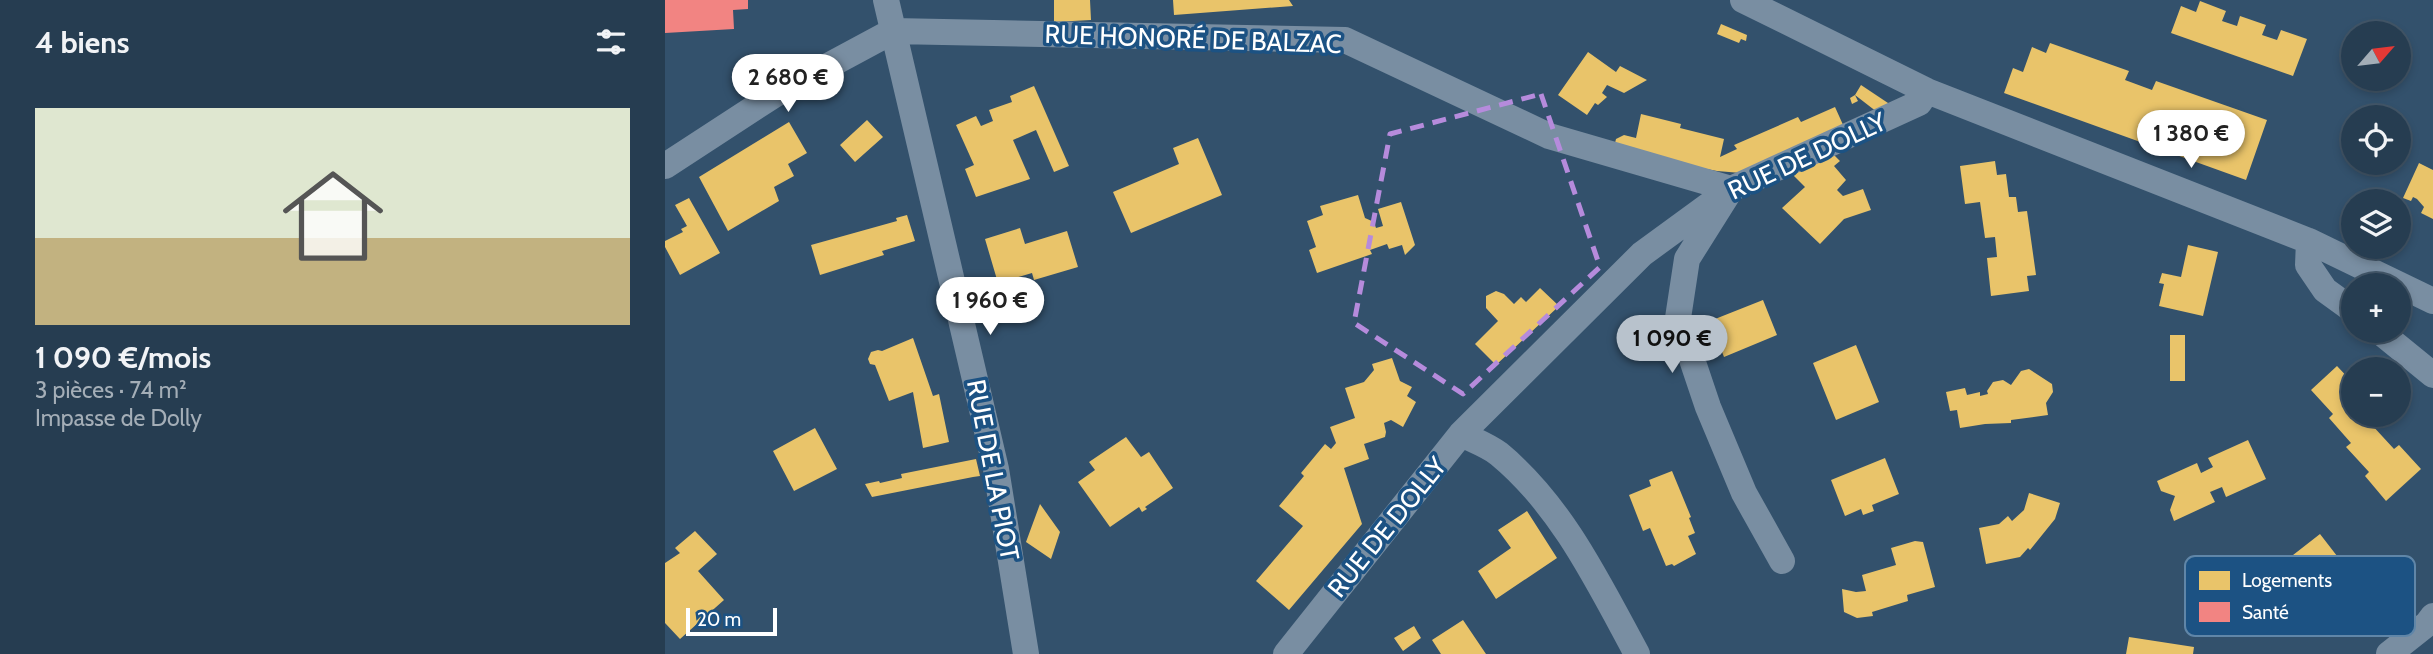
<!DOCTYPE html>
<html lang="fr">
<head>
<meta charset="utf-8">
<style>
	:root { --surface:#263d51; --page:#2e4458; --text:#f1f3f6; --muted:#a4aeb7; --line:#425668; --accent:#b8c2cc }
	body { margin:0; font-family:Cabin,sans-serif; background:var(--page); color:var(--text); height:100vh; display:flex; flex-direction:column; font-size:26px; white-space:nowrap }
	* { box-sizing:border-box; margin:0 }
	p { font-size:23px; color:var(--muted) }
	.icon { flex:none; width:38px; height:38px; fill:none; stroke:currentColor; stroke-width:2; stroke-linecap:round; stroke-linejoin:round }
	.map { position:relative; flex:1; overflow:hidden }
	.drawer { display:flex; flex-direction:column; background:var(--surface); width:665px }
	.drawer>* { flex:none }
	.needle { width:46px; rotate:62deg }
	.controls { position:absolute; left:1676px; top:21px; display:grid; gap:14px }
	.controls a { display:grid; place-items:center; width:70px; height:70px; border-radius:50%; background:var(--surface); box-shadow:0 4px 10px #0003,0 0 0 2px var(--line); font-size:35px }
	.scale { position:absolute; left:21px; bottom:18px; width:91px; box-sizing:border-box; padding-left:7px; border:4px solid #fff; border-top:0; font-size:19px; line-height:24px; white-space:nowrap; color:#fff; -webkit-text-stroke:5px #1c5283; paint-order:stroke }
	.price { position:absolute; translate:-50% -60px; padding:0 16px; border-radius:24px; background:#fff; color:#222; font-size:23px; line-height:46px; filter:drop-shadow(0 2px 4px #0008) }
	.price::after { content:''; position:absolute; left:50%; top:42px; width:21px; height:16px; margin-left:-10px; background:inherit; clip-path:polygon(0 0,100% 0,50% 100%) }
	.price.selected { background:var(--accent); color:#111 }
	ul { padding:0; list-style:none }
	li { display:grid; align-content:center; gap:14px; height:371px; padding:0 35px }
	li span { display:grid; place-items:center; height:217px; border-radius:0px; color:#555 }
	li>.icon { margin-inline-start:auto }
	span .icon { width:126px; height:126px; fill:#fffc; stroke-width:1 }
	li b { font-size:30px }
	h2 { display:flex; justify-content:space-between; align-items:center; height:84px; padding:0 35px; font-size:30px }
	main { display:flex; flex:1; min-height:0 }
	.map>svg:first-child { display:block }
	.homes { fill:#e9c46a }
	.health { fill:#f28482 }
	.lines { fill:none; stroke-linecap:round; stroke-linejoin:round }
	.street { stroke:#798ea2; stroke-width:26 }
	.marked { fill:none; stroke:#b68bdc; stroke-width:5; stroke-dasharray:14 9; stroke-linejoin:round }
	.labels { text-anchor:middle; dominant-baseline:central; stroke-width:7; stroke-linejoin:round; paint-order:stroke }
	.street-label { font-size:26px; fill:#fff; stroke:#1c5283 }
	.key { fill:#1c5283; stroke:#6086a8; stroke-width:2 }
	.key-label { font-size:19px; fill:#fff }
</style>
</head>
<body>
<main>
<section class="drawer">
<h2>4 biens<svg class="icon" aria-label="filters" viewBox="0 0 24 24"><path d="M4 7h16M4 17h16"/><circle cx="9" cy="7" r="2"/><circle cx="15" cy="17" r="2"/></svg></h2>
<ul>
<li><span style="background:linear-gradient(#dfe7d0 60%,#c2b280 0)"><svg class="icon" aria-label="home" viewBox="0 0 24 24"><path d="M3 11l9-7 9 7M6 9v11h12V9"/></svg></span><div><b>1 090 €/mois</b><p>3 pièces · 74 m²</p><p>Impasse de Dolly</p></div></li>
</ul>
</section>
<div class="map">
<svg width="1768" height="654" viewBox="0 0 1768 654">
	<rect width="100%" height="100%" fill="#33516c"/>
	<path class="homes" d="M 389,0 L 425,0 L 426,20 L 389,22 Z
		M 508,0 L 624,0 L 628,6 L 509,15 Z
		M 1535,1 L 1561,11 L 1557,21 L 1572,26 L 1575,16 L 1601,25 L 1597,35 L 1612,40 L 1616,30 L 1642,39 L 1628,76 L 1506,33 L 1516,6 L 1531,12 Z
		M 1056,24 L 1082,35 L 1081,41 L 1076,39 L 1074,43 L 1052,34 Z
		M 1385,43 L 1464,71 L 1460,80 L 1487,90 L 1491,81 L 1602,120 L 1581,180 L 1339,93 L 1348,68 L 1358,72 L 1367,47 L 1381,53 Z
		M 923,52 L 951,72 L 955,66 L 982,80 L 959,93 L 942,85 L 937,93 L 942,97 L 933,105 L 930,103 L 922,115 L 893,95 Z
		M 1196,85 L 1226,105 L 1212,112 L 1190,95 L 1193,101 L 1187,104 L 1185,98 L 1190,95 Z
		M 369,86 L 404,166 L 389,172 L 371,130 L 348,140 L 365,179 L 311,197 L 300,169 L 309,165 L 291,125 L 311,116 L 316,126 L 328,121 L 324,110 L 347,102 L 345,96 Z
		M 1170,107 L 1179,127 L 1076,173 L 1052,171 L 948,151 L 951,139 L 959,135 L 971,138 L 976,114 L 1016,124 L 1015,128 L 1059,139 L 1055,157 L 1072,149 L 1069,145 L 1133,117 L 1136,122 Z
		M 202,120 L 218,137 L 190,162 L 175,145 Z
		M 124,122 L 142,153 L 123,164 L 129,176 L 109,187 L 114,201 L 63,231 L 34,177 Z
		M 533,138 L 557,195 L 466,233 L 448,192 L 514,164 L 508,148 Z
		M 1165,151 L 1175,161 L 1169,166 L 1181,180 L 1172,190 L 1178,196 L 1198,189 L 1206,210 L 1179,219 L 1155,244 L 1117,208 L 1140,187 L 1122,169 Z
		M 1330,161 L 1332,175 L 1341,174 L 1344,197 L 1351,197 L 1353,212 L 1362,211 L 1371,275 L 1362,276 L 1364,291 L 1326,296 L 1322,258 L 1332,257 L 1330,237 L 1320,238 L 1315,202 L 1300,204 L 1295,166 Z
		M 1754,163 L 1768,170 L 1768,219 L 1756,213 L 1759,207 L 1752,199 L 1748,197 L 1746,201 L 1738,198 Z
		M 693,195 L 700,218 L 709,222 L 711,228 L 718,226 L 713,209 L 736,202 L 750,245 L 740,255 L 737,245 L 724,249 L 722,244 L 705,250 L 707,254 L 652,273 L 644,250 L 651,247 L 642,221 L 658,215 L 655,206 Z
		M 24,198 L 55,253 L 15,275 L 0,247 L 0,241 L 18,232 L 16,229 L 22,226 L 10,205 Z
		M 242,215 L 250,241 L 217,251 L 219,255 L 155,275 L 146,245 L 232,221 L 231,218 Z
		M 355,228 L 360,244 L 402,231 L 413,267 L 369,280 L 367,273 L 333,283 L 320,239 Z
		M 1523,245 L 1553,252 L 1538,316 L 1494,306 L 1499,284 L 1494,283 L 1497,273 L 1516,277 Z
		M 875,288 L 894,306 L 831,365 L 810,344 L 833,321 L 821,308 L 821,296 L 831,291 L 839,294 L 849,304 L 856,297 L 861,302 Z
		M 1098,300 L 1112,335 L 1059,357 L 1045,321 Z
		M 1505,335 L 1520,335 L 1520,381 L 1505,381 Z
		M 248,338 L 268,396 L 274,394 L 284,442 L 258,448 L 248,392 L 224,401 L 210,365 L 205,364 L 203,359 L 206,352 L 213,350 L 217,351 Z
		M 1191,345 L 1214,402 L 1171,420 L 1148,363 Z
		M 727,358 L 735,381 L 747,387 L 742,396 L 751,402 L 738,427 L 726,420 L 719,423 L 721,432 L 720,437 L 699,444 L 704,459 L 679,468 L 697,524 L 624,610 L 591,581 L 638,526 L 614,506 L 639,476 L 636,473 L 660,444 L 666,449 L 671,443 L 665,427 L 690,418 L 680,388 L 699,382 L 709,370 L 707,364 Z
		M 1672,366 L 1689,384 L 1689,415 L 1717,415 L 1706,424 L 1729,449 L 1734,445 L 1756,469 L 1721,501 L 1700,476 L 1704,472 L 1681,447 L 1686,443 L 1664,418 L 1668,414 L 1646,390 Z
		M 1364,369 L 1387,384 L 1388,392 L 1381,403 L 1383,415 L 1346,420 L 1346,423 L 1320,424 L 1295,428 L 1292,410 L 1285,411 L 1281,392 L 1300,388 L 1302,395 L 1315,392 L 1315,396 L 1323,394 L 1322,391 L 1328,382 L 1338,380 L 1346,385 L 1356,371 Z
		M 150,428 L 172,469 L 129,491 L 108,451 Z
		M 461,437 L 476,457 L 484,452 L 508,488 L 480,507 L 482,509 L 477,512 L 474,507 L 445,527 L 413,482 L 430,470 L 424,462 Z
		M 1583,440 L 1601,479 L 1561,497 L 1557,487 L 1545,492 L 1550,502 L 1509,521 L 1505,510 L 1510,496 L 1496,491 L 1492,481 L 1532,463 L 1536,473 L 1548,467 L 1543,458 Z
		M 1220,458 L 1234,494 L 1207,505 L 1209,511 L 1198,515 L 1196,509 L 1180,516 L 1166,480 Z
		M 311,459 L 315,476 L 308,477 L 207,497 L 200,484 L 214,481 L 215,483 L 237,478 L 236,474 Z
		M 1007,471 L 1026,517 L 1024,518 L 1030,533 L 1023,536 L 1031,554 L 1009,566 L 1007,564 L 1001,566 L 985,528 L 978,531 L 964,495 L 986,486 L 984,480 Z
		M 1364,493 L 1395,503 L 1390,519 L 1365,550 L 1363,548 L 1355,557 L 1321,564 L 1314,528 L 1334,524 L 1343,516 L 1347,521 L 1359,510 Z
		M 375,504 L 395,532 L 386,559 L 361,542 Z
		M 862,511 L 892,558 L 831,599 L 813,571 L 846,548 L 833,530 Z
		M 30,531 L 52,554 L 33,571 L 59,600 L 15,639 L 0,623 L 0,563 L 15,553 L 10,548 Z
		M 1655,534 L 1679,565 L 1631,601 L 1609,570 Z
		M 1250,541 L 1258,542 L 1270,587 L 1242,595 L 1243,601 L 1207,612 L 1208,616 L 1192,618 L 1179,612 L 1177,589 L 1191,592 L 1201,591 L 1197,575 L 1231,565 L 1226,548 Z
		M 798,620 L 821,654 L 776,654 L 767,640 Z
		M 749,626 L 756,638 L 738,651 L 729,638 Z
		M 1464,637 L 1529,647 L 1528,654 L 1461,654 Z"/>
	<path class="health" d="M 0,0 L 83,0 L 83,9 L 68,10 L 69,29 L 0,33 Z"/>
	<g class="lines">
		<path class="street" d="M 221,0 L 331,469 L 361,654
			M 1078,0 L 1262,91 L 1644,241 L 1768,301
			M 0,166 L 109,95 L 228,31 L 680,40 L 884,136 L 1066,189 L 1022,259 L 1013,318 L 1043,407 L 1079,493 L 1117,561
			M 1644,241 L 1643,265 L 1660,290 L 1689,311
			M 1714,331 L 1768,375
			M 796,434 C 808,440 824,446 834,454 C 897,506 934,584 972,654
			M 621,654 L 796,434 L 977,254 L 1066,189 L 1254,103 L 1262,91
			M 1724,654 L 1762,624 L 1768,616"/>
	</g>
	<path class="marked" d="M 876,94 L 935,267 L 798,394 L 689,323 L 725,134 Z"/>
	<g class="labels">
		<g class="street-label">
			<text transform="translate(528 39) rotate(2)">RUE HONORÉ DE BALZAC</text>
			<text transform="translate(1142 156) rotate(-25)">RUE DE DOLLY</text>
			<text transform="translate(328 470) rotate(79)">RUE DE LA PIOT</text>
			<text transform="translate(722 527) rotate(-51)">RUE DE DOLLY</text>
		</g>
	</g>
	<rect x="1520" y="556" width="230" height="80" rx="10" class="key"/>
	<rect x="1534" y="571" width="31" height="19" fill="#e9c46a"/>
	<rect x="1534" y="602" width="31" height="20" fill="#f28482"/>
	<g class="key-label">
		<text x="1577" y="587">Logements</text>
		<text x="1577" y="619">Santé</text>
	</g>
</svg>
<div class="controls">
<a><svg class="needle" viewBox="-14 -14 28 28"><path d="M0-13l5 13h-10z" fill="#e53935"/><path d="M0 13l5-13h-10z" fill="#a4aeb7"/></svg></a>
<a><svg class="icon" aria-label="locate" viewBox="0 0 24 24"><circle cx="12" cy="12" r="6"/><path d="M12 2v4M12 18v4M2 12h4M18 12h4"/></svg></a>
<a><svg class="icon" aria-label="layers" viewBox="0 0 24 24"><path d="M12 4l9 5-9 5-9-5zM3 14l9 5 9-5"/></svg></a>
<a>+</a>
<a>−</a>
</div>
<div class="scale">20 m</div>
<b class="price" style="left:123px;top:114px">2 680 €</b>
<b class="price" style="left:1526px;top:170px">1 380 €</b>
<b class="price" style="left:325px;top:337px">1 960 €</b>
<b class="price selected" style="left:1007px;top:375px">1 090 €</b>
</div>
</main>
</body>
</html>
